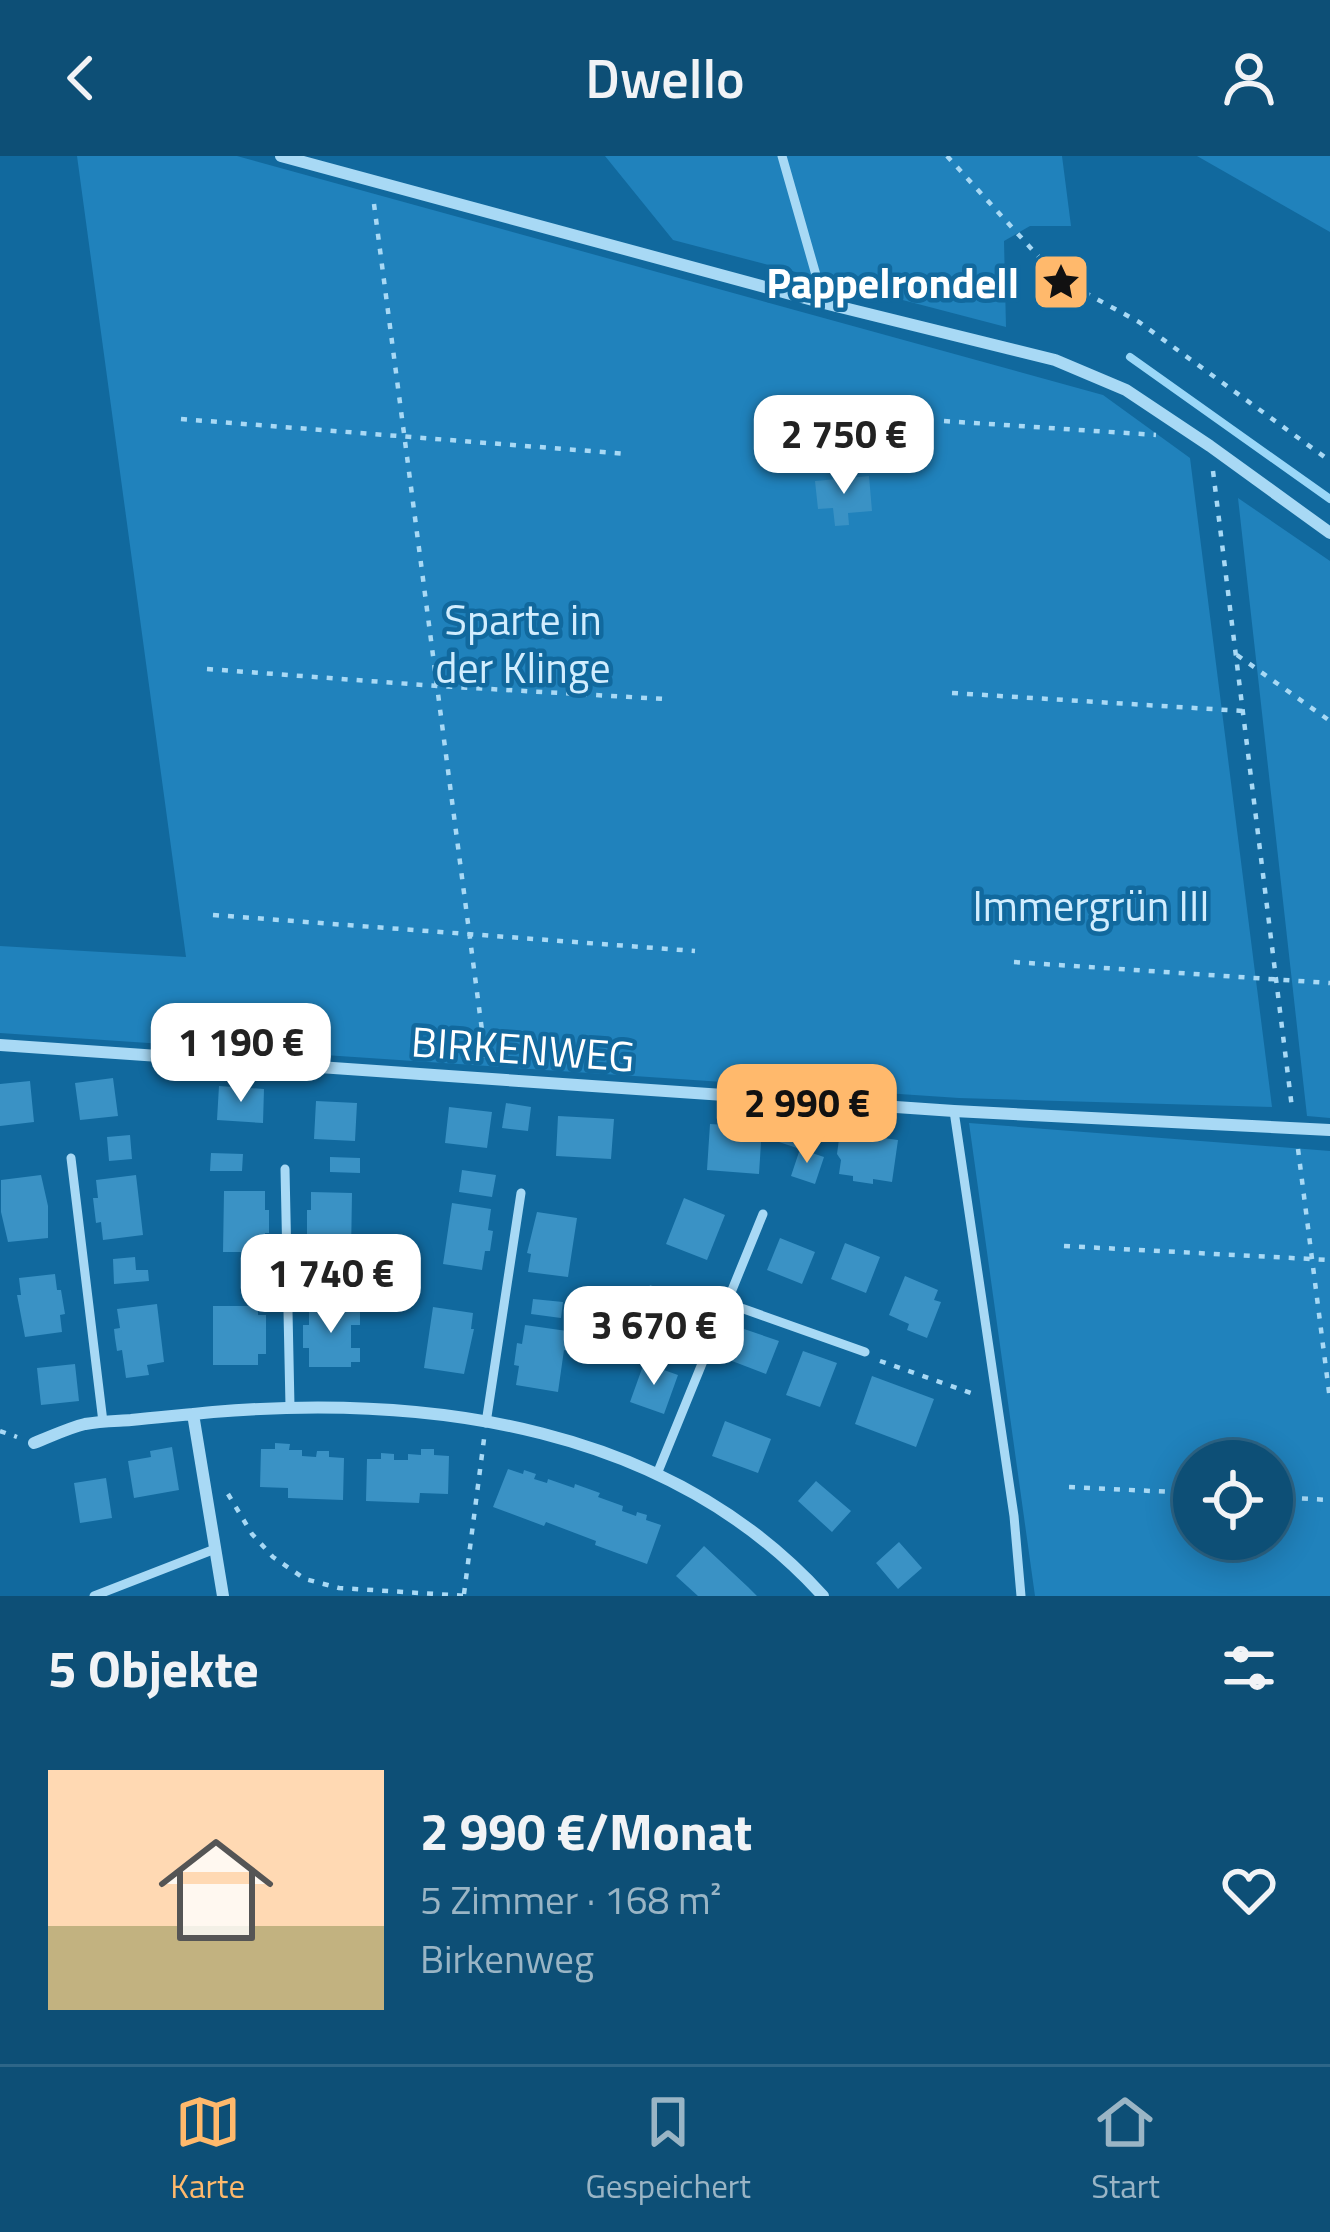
<!DOCTYPE html>
<html lang="de">
<head>
<meta charset="utf-8">
<style>
	:root { --surface:#0d4f76; --page:#16567b; --text:#f1f3f6; --muted:#9ab5c5; --line:#2d6688; --accent:#ffb96c }
	body { margin:0; font-family:"Titillium Web",sans-serif; background:var(--page); color:var(--text); height:100vh; display:flex; flex-direction:column; font-size:45px; white-space:nowrap }
	* { box-sizing:border-box; margin:0 }
	p { font-size:39px; color:var(--muted) }
	.icon { flex:none; width:66px; height:66px; fill:none; stroke:currentColor; stroke-width:2; stroke-linecap:round; stroke-linejoin:round }
	.map { position:relative; height:1440px; overflow:hidden }
	.sheet { display:flex; flex-direction:column; background:var(--surface); flex:1 }
	.sheet>* { flex:none }
	.buttons { position:absolute; left:1173px; top:1284px; display:grid; gap:24px }
	.buttons a { display:grid; place-items:center; width:120px; height:120px; border-radius:50%; background:var(--surface); box-shadow:0 6px 30px #0003,0 0 0 3px var(--line); font-size:60px }
	.price { position:absolute; translate:-50% -102px; padding:0 27px; border-radius:24px; background:#fff; color:#222; font-size:39px; line-height:78px; filter:drop-shadow(0 3px 6px #0008) }
	.price::after { content:''; position:absolute; left:50%; top:72px; width:36px; height:27px; margin-left:-18px; background:inherit; clip-path:polygon(0 0,100% 0,50% 100%) }
	.price.selected { background:var(--accent); color:#111 }
	ul { padding:0; list-style:none }
	li { display:flex; align-items:center; gap:36px; height:300px; padding:0 48px }
	li span { display:grid; place-items:center; flex:none; width:336px; height:240px; border-radius:0px; color:#555 }
	li>.icon { margin-inline-start:auto }
	span .icon { width:144px; height:144px; fill:#fffc; stroke-width:1 }
	li b { font-size:51px }
	h2 { display:flex; justify-content:space-between; align-items:center; height:144px; padding:0 48px; font-size:51px }
	header { display:flex; justify-content:space-between; align-items:center; height:156px; padding:0 48px; background:var(--surface); font-size:54px; font-weight:600 }
	.dock { display:flex; justify-content:space-around; align-items:center; height:168px; border-top:3px solid var(--line); background:var(--surface); font-size:33px; color:var(--muted) }
	.dock a { display:grid; justify-items:center; gap:6px }
	.dock .selected { color:var(--accent) }
	.map>svg:first-child { display:block }
	.green { fill:#2082bc; fill-rule:evenodd }
	.lines { fill:none; stroke-linecap:round; stroke-linejoin:round }
	.stream { stroke:#9ad7f8; stroke-width:8 }
	.building { fill:#3a92c5 }
	.path { stroke:#a8d9f5; stroke-width:4.5; stroke-dasharray:6 9; stroke-linecap:butt }
	.service { stroke:#a8d9f5; stroke-width:9 }
	.minor { stroke:#a8d9f5; stroke-width:12 }
	.labels { text-anchor:middle; dominant-baseline:central; stroke-width:9; stroke-linejoin:round; paint-order:stroke }
	.poi-label { font-size:42px; font-weight:bold; fill:#fff; stroke:#11699e; text-anchor:end }
	.park-label { font-size:42px; fill:#d1edfe; stroke:#11699e }
	.street-label { font-size:42px; fill:#fff; stroke:#11699e }
</style>
</head>
<body>
<header><svg class="icon" aria-label="back" viewBox="0 0 24 24"><path d="M15 5l-7 7 7 7"/></svg>Dwello<svg class="icon" aria-label="person" viewBox="0 0 24 24"><circle cx="12" cy="8" r="4"/><path d="M4 21q1-7 8-7t8 7"/></svg></header>
<div class="map">
<svg width="1330" height="1440" viewBox="0 0 1330 1440">
	<rect width="100%" height="100%" fill="#11699e"/>
	<path class="green" d="M 77,0 L 237,0 L 1103,239 L 1190,302 L 1272,951 L 959,942 L 0,877 L 0,790 L 186,801 Z
		M 605,0 L 1062,0 L 1071,70 L 1030,70 L 1004,85 L 1006,171 L 673,84 Z
		M 1197,0 L 1330,0 L 1330,76 Z
		M 1238,342 L 1330,405 L 1330,962 L 1307,960 Z
		M 969,967 L 1330,995 L 1330,1440 L 1035,1440 ZM 1194,1305 L 1272,1305 L 1272,1383 L 1194,1383 Z"/>
	<g class="lines">
		<path class="stream" d="M 1130,201 L 1330,343"/>
	</g>
	<path class="building" d="M 869,320 L 872,355 L 848,357 L 849,369 L 835,370 L 833,352 L 818,353 L 815,325 Z
		M 113,922 L 118,960 L 80,964 L 75,927 Z
		M 30,925 L 34,966 L 0,970 L 0,928 Z
		M 219,930 L 264,933 L 263,967 L 217,964 Z
		M 316,945 L 357,947 L 355,985 L 314,983 Z
		M 506,947 L 531,951 L 528,975 L 502,972 Z
		M 449,951 L 492,956 L 487,992 L 445,987 Z
		M 558,960 L 614,963 L 611,1003 L 556,1000 Z
		M 785,966 L 806,973 L 800,993 L 779,986 Z
		M 710,968 L 762,971 L 759,1018 L 707,1014 Z
		M 840,976 L 898,984 L 892,1026 L 873,1023 L 873,1028 L 853,1025 L 853,1020 L 839,1018 L 841,1004 L 837,998 Z
		M 130,979 L 132,1003 L 109,1005 L 107,981 Z
		M 800,993 L 824,1001 L 815,1028 L 791,1020 Z
		M 211,997 L 243,998 L 242,1015 L 210,1015 Z
		M 330,1001 L 360,1002 L 360,1017 L 330,1016 Z
		M 462,1014 L 496,1019 L 492,1041 L 459,1036 Z
		M 41,1019 L 48,1050 L 48,1082 L 8,1086 L 1,1056 L 1,1024 Z
		M 136,1019 L 143,1079 L 103,1084 L 101,1066 L 96,1067 L 93,1042 L 98,1042 L 96,1024 Z
		M 224,1035 L 265,1035 L 265,1054 L 269,1054 L 269,1077 L 265,1077 L 265,1096 L 223,1096 Z
		M 311,1036 L 352,1037 L 351,1098 L 310,1097 L 311,1078 L 307,1078 L 307,1054 L 311,1054 Z
		M 684,1042 L 725,1059 L 707,1104 L 666,1088 Z
		M 452,1047 L 491,1053 L 488,1074 L 493,1075 L 490,1095 L 485,1095 L 482,1114 L 443,1108 Z
		M 537,1056 L 577,1062 L 568,1121 L 528,1116 L 531,1098 L 527,1097 Z
		M 780,1082 L 815,1096 L 802,1128 L 767,1114 Z
		M 845,1087 L 880,1101 L 866,1137 L 831,1123 Z
		M 135,1101 L 136,1114 L 148,1114 L 149,1125 L 114,1128 L 113,1103 Z
		M 55,1118 L 57,1134 L 61,1134 L 65,1158 L 60,1159 L 62,1176 L 25,1181 L 17,1139 L 21,1139 L 19,1122 Z
		M 905,1120 L 938,1134 L 934,1144 L 941,1146 L 927,1182 L 907,1174 L 909,1168 L 889,1159 Z
		M 650,1129 L 691,1145 L 679,1175 L 646,1162 L 651,1149 L 643,1146 Z
		M 533,1143 L 563,1146 L 561,1162 L 531,1158 Z
		M 157,1148 L 164,1206 L 147,1209 L 149,1219 L 126,1222 L 122,1194 L 117,1195 L 115,1182 L 114,1173 L 120,1172 L 117,1153 Z
		M 309,1149 L 351,1149 L 351,1153 L 360,1153 L 360,1169 L 351,1169 L 351,1192 L 360,1192 L 360,1206 L 351,1206 L 351,1211 L 309,1211 L 309,1192 L 303,1192 L 303,1169 L 309,1169 Z
		M 213,1150 L 258,1150 L 258,1159 L 266,1159 L 266,1198 L 258,1198 L 258,1209 L 213,1209 Z
		M 433,1151 L 473,1157 L 471,1173 L 474,1173 L 464,1218 L 424,1212 Z
		M 525,1169 L 567,1175 L 566,1179 L 575,1181 L 573,1196 L 564,1194 L 558,1236 L 516,1229 L 519,1210 L 514,1209 L 517,1187 L 522,1188 Z
		M 744,1173 L 779,1185 L 766,1218 L 732,1205 Z
		M 803,1195 L 837,1207 L 820,1251 L 786,1239 Z
		M 644,1207 L 678,1219 L 664,1258 L 630,1246 Z
		M 75,1208 L 79,1245 L 41,1249 L 37,1212 Z
		M 872,1220 L 934,1243 L 916,1291 L 855,1268 Z
		M 725,1265 L 771,1283 L 758,1317 L 712,1300 Z
		M 275,1287 L 290,1288 L 289,1294 L 302,1294 L 302,1300 L 316,1301 L 317,1295 L 329,1295 L 329,1301 L 344,1302 L 343,1344 L 288,1342 L 288,1332 L 260,1331 L 261,1293 L 275,1293 Z
		M 172,1291 L 179,1334 L 134,1342 L 128,1305 L 151,1301 L 150,1295 Z
		M 421,1293 L 434,1293 L 434,1299 L 449,1300 L 448,1338 L 420,1337 L 419,1347 L 366,1345 L 367,1303 L 381,1303 L 381,1297 L 394,1298 L 394,1304 L 408,1304 L 408,1298 L 421,1299 Z
		M 508,1313 L 523,1318 L 524,1314 L 536,1318 L 534,1323 L 547,1327 L 548,1323 L 574,1332 L 575,1328 L 600,1337 L 598,1341 L 623,1350 L 622,1355 L 636,1360 L 637,1356 L 647,1359 L 646,1364 L 661,1369 L 647,1408 L 595,1389 L 596,1385 L 546,1366 L 544,1370 L 493,1351 Z
		M 106,1322 L 112,1362 L 80,1367 L 74,1327 Z
		M 816,1325 L 851,1355 L 832,1376 L 798,1345 Z
		M 899,1386 L 922,1412 L 898,1433 L 876,1407 Z
		M 704,1390 L 748,1431 L 757,1440 L 698,1440 L 676,1420 Z"/>
	<g class="lines">
		<path class="path" d="M 947,0 L 1058,122 L 1139,166 L 1330,305
			M 374,48 L 486,905
			M 181,263 L 628,298
			M 944,265 L 1156,279
			M 1213,315 L 1292,952
			M 1237,499 L 1330,565
			M 207,513 L 437,530 L 665,543
			M 952,537 L 1243,555
			M 213,759 L 695,795
			M 1014,806 L 1330,827
			M 1298,993 L 1330,1244
			M 1064,1090 L 1330,1104
			M 880,1205 L 977,1239
			M 0,1275 L 17,1281
			M 1069,1331 L 1194,1337
			M 228,1338 L 252,1378 L 273,1401 L 305,1423 L 339,1432 L 468,1440
			M 1272,1341 L 1330,1344
			M 464,1438 L 484,1283"/>
		<path class="service" d="M 782,0 L 824,147
			M 954,955 L 1014,1360 L 1021,1440
			M 71,1002 L 103,1266
			M 285,1013 L 290,1250
			M 727,1147 L 865,1196
			M 486,1267 L 521,1037
			M 657,1318 L 763,1058
			M 94,1440 L 215,1393"/>
		<path class="minor" d="M 281,0 L 824,147 L 1055,204 L 1126,234 L 1210,290 L 1330,377
			M 0,889 L 954,955 L 1330,974
			M 193,1258 L 223,1440
			M 34,1287 C 50,1281 68,1272 85,1268 C 100,1265 116,1265 131,1264 C 158,1261 186,1259 213,1256 C 431,1238 669,1270 823,1440"/>
	</g>
	<defs>
		<g id="sight-square" transform="scale(3)"><rect x="-9" y="-9" width="18" height="18" rx="4" fill="#ffb96c" stroke="#11699e"/><path d="M0-6L1.8-2.2L6-1.7L2.9 1.2L3.7 5.4L0 3.3L-3.7 5.4L-2.9 1.2L-6-1.7L-1.8-2.2Z" fill="#111"/></g>
	</defs>
	<g fill-rule="evenodd">
		<use href="#sight-square" x="1061" y="126"/>
	</g>
	<g class="labels">
		<g class="poi-label">
			<text x="1019" y="126">Pappelrondell</text>
		</g>
		<g class="park-label">
			<text x="523" y="463">Sparte in<tspan x="523" dy="48">der Klinge</tspan></text>
			<text x="1091" y="749">Immergrün III</text>
		</g>
		<g class="street-label">
			<text transform="translate(523 892) rotate(4)">BIRKENWEG</text>
		</g>
	</g>
</svg>
<div class="buttons">
<a><svg class="icon" aria-label="locate" viewBox="0 0 24 24"><circle cx="12" cy="12" r="6"/><path d="M12 2v4M12 18v4M2 12h4M18 12h4"/></svg></a>
</div>
<b class="price" style="left:844px;top:341px">2 750 €</b>
<b class="price" style="left:241px;top:949px">1 190 €</b>
<b class="price selected" style="left:807px;top:1010px">2 990 €</b>
<b class="price" style="left:331px;top:1180px">1 740 €</b>
<b class="price" style="left:654px;top:1232px">3 670 €</b>
</div>
<section class="sheet">
<h2>5 Objekte<svg class="icon" aria-label="filters" viewBox="0 0 24 24"><path d="M4 7h16M4 17h16"/><circle cx="9" cy="7" r="2"/><circle cx="15" cy="17" r="2"/></svg></h2>
<ul>
<li><span style="background:linear-gradient(#ffd9b3 65%,#c2b280 0)"><svg class="icon" aria-label="home" viewBox="0 0 24 24"><path d="M3 11l9-7 9 7M6 9v11h12V9"/></svg></span><div><b>2 990 €/Monat</b><p>5 Zimmer · 168 m²</p><p>Birkenweg</p></div><svg class="icon" aria-label="heart" viewBox="0 0 24 24"><path d="M12 20l-8-8c-3-5 5-10 8-4 3-6 11-1 8 4z"/></svg></li>
</ul>
</section>
<nav class="dock">
<a class="selected"><svg class="icon" aria-label="map" viewBox="0 0 24 24"><path d="M3 6l6-2 6 2 6-2v14l-6 2-6-2-6 2zM9 4v14M15 6v14"/></svg>Karte</a>
<a><svg class="icon" aria-label="saved" viewBox="0 0 24 24"><path d="M7 4h10v16l-5-4-5 4z"/></svg>Gespeichert</a>
<a><svg class="icon" aria-label="home" viewBox="0 0 24 24"><path d="M3 11l9-7 9 7M6 9v11h12V9"/></svg>Start</a>
</nav>
</body>
</html>
